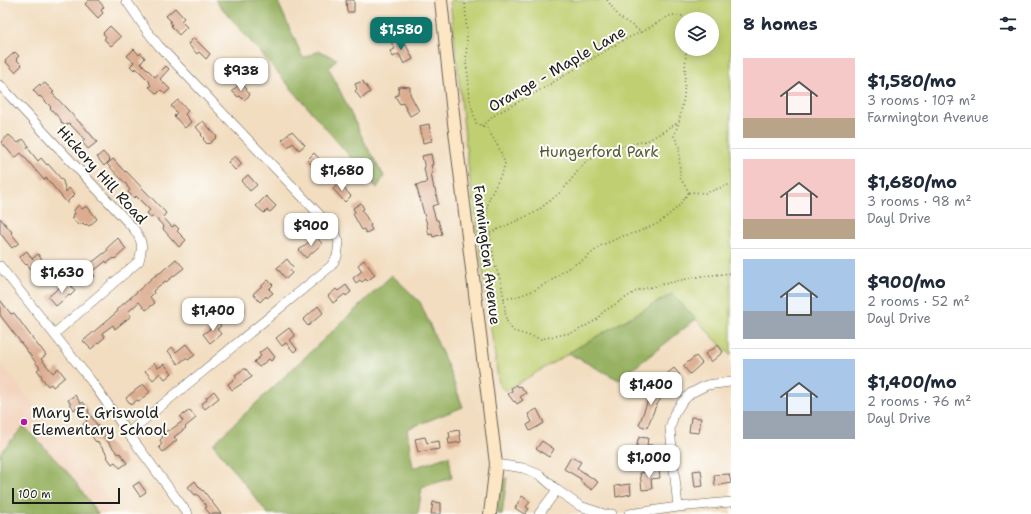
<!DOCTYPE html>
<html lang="en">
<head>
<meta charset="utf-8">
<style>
	:root { --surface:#fff; --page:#f2f2f3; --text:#1f2937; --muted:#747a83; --line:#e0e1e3; --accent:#0f766e }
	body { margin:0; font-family:"Shantell Sans",sans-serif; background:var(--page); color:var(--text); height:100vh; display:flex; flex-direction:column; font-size:15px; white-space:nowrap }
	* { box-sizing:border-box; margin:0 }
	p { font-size:13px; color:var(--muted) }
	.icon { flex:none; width:22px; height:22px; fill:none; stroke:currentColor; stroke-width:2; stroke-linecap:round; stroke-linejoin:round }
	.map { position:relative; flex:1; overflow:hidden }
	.sheet { display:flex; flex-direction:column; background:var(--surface); width:300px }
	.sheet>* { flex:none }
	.tools { position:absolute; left:675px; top:12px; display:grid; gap:8px }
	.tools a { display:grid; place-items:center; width:44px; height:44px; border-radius:50%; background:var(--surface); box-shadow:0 2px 10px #0003; font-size:20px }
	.scale { position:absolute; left:12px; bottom:10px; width:108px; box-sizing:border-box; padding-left:4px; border:2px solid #1c1c1c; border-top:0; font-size:11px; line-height:14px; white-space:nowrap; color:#1c1c1c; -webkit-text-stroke:3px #fdfcf7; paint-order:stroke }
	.price { position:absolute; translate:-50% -34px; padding:0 9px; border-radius:8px; background:#fff; color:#222; font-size:13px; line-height:26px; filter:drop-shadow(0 1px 2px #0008) }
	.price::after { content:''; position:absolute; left:50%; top:24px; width:12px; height:9px; margin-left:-6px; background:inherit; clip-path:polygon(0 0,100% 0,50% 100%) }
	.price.active { background:var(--accent); color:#fff }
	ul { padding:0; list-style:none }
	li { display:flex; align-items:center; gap:12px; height:100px; padding:0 12px }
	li+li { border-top:1px solid var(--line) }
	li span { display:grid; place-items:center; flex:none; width:112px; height:80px; border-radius:0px; color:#555 }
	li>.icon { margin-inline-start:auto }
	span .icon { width:48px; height:48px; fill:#fffc; stroke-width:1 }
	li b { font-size:17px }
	h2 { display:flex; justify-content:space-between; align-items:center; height:48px; padding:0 12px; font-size:17px }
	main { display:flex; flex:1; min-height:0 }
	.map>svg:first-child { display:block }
	.built { fill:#f3d4be }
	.green { fill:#c0cf71; stroke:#6e7646; fill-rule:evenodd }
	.forest { fill:#98b263; stroke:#5a6740 }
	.building { fill:#dcac90 }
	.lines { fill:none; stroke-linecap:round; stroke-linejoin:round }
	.minor-casing { stroke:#676055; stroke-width:10 }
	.secondary-casing { stroke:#676055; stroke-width:14 }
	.path { stroke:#676055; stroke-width:1.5; stroke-dasharray:1 3; stroke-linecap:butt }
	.minor { stroke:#fff; stroke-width:9 }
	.secondary { stroke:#fce6c4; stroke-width:12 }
	.poi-dot { fill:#b5179e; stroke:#fdfcf7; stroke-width:1.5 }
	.labels { text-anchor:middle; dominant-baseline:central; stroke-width:4; stroke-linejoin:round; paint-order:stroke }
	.street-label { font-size:15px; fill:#1c1c1c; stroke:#fdfcf7 }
	.park-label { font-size:15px; fill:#555b3a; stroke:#fdfcf7 }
	.poi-label { font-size:15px; fill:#1c1c1c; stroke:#fdfcf7; text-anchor:start }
</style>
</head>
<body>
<main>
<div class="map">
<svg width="731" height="514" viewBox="0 0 731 514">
	<rect width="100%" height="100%" fill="#fdfcf7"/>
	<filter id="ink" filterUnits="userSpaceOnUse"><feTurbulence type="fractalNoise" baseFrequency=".025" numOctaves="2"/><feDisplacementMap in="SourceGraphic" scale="8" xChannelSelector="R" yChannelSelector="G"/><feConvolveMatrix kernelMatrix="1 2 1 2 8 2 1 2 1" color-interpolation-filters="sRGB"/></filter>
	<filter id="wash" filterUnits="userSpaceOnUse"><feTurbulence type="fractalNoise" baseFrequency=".012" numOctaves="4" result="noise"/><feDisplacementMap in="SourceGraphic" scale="16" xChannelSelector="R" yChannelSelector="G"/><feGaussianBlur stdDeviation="0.9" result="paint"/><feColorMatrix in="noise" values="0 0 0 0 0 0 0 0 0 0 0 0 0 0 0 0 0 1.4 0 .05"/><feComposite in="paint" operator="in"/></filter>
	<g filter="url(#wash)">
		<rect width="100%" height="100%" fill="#f2ddc0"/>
		<path class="built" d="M 0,363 L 96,481 L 118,514 L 0,514 Z"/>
		<path class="green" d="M 450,0 L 731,0 L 731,356 L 672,294 L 629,318 L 505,391 L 499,385 L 469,173 ZM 682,19 L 712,19 L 712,49 L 682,49 Z"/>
		<path class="forest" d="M 215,0 L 277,0 L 303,58 L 319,51 L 337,59 L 329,68 L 366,145 L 384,176 L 377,188 Z
			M 392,275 L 420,302 L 448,367 L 463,407 L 407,429 L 413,468 L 449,456 L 452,478 L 422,487 L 418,514 L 268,514 L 213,444 Z
			M 672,294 L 696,319 L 619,380 L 568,353 L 629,318 Z
			M 24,426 L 71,476 L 98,514 L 0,514 L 0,453 Z
			M 507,477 L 502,514 L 497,514 L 500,484 Z"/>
		<g id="blocks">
			<path class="building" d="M 89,0 L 98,0 L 104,7 L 101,10 L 103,13 L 98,18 L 85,4 Z
				M 346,0 L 354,0 L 354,12 L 347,12 Z
				M 175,8 L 184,18 L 181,21 L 187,27 L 179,35 L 171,26 L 172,25 L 170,22 L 171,21 L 166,16 Z
				M 110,26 L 121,37 L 111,46 L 104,39 L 106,37 L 103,33 Z
				M 194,38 L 210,54 L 206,59 L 199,52 L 197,54 L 188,44 Z
				M 399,38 L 403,46 L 406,45 L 413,59 L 404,64 L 399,54 L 393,57 L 390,51 L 395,49 L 391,42 Z
				M 134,49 L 139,55 L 141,53 L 145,58 L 141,63 L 155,77 L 166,66 L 169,69 L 160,79 L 170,89 L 165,94 L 161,90 L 157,94 L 149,87 L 151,85 L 149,83 L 150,82 L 136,68 L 134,70 L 130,66 L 134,62 L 127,56 Z
				M 15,52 L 19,56 L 16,59 L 22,65 L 15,72 L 5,61 Z
				M 225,60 L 233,64 L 231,68 L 235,71 L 231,77 L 220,73 L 222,69 L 221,69 Z
				M 363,81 L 364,84 L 365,84 L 370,92 L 361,99 L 355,91 L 357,89 L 355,84 Z
				M 45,83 L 54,92 L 52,93 L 80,123 L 81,123 L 97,142 L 88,149 L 82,142 L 85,140 L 69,123 L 65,126 L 61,122 L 61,120 L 50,108 L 51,107 L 40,96 L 39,97 L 33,90 L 40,84 L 41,86 Z
				M 241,83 L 247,89 L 246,90 L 250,95 L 244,100 L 240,96 L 238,97 L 232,91 Z
				M 399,86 L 410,87 L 410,94 L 419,111 L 410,116 L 403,103 L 400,104 L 395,96 L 398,95 Z
				M 178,100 L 188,111 L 185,114 L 191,122 L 185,128 L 174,116 L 177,113 L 171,106 Z
				M 203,121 L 217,137 L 209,144 L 208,143 L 207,144 L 203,139 L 204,138 L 201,135 L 202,134 L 196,127 Z
				M 429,124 L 432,141 L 423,143 L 420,126 Z
				M 292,131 L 305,145 L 299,150 L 293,143 L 288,147 L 282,140 Z
				M 9,135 L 18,143 L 23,139 L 29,146 L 27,147 L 38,161 L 41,158 L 47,165 L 48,164 L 63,181 L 66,192 L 69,188 L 75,194 L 68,201 L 68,204 L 46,178 L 44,180 L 21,153 L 15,158 L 1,142 Z
				M 103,152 L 110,160 L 104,166 L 97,157 Z
				M 314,153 L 324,164 L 317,170 L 307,160 Z
				M 431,154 L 433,165 L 431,165 L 433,173 L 431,173 L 434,189 L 435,189 L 438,204 L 432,206 L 436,220 L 438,220 L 442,234 L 433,237 L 432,234 L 429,235 L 427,228 L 428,228 L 416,185 L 427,183 L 424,168 L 425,168 L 422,156 Z
				M 235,156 L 242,164 L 235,170 L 228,162 Z
				M 113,159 L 125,172 L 126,171 L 166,213 L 163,217 L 172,227 L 175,225 L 179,229 L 177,231 L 186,240 L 179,247 L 163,229 L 164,227 L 154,216 L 151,218 L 147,213 L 150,210 L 136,196 L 134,198 L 128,192 L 130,190 L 127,186 L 127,185 L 107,164 Z
				M 248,175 L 257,185 L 250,191 L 241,181 Z
				M 339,183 L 351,196 L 345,202 L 333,189 Z
				M 266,196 L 276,206 L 270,212 L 267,210 L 264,213 L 256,206 Z
				M 361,203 L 364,209 L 362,210 L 371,225 L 370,226 L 372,230 L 366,233 L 364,229 L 362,230 L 353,214 L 355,212 L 353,208 Z
				M 79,205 L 82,209 L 87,206 L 97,219 L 89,226 L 86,224 L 85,225 L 83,223 L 81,225 L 80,223 L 78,225 L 72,218 L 74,217 L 73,215 L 75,214 L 74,212 L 74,210 Z
				M 0,218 L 12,232 L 11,233 L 19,243 L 12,248 L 0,233 Z
				M 316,236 L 322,244 L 306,258 L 299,250 Z
				M 118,238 L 126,249 L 115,259 L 114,258 L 107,263 L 106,261 L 95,270 L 90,264 L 108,250 L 107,248 Z
				M 27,251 L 32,259 L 38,254 L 42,260 L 38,264 L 41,267 L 34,273 L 27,264 L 26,265 L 19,257 Z
				M 176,259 L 184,268 L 166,282 L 165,281 L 153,291 L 154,293 L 150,297 L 155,303 L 146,310 L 139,302 L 128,312 L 131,316 L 115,329 L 113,325 L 102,333 L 105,337 L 91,349 L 83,341 L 118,311 L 116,310 L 128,300 L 152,278 L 159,273 L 160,273 Z
				M 287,259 L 293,267 L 290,270 L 292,273 L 286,279 L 277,268 Z
				M 364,260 L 375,275 L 367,281 L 366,279 L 362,282 L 360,280 L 356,283 L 353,278 L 362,271 L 358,265 Z
				M 89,269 L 95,276 L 85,284 L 79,277 Z
				M 268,280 L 273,285 L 269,289 L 273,293 L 267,298 L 266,296 L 260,302 L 253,294 Z
				M 67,281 L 75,291 L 70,296 L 69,295 L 56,306 L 48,297 Z
				M 346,285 L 351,292 L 346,296 L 345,294 L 333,303 L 328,296 L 336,289 L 338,291 Z
				M 0,300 L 11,314 L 14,313 L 39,347 L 40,347 L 46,355 L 41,359 L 53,373 L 58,368 L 65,377 L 53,387 L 51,384 L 48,386 L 41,377 L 42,376 L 37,370 L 40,368 L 0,315 Z
				M 238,305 L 244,312 L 233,321 L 227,314 Z
				M 318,306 L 323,313 L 308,326 L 303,320 Z
				M 216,319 L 221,326 L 217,329 L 221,334 L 210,343 L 203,334 L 214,326 L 211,323 Z
				M 289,328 L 295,336 L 290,340 L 297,349 L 294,352 L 286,343 L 282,346 L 276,338 Z
				M 186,344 L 195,355 L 188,360 L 186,358 L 178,364 L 168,351 L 172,347 L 176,352 Z
				M 718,345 L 723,352 L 711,362 L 705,354 L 711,349 L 712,350 Z
				M 267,347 L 275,357 L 271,361 L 269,359 L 259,367 L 254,362 L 261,356 L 259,353 Z
				M 696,356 L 702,363 L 690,374 L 683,366 Z
				M 154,363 L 158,368 L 164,364 L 172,373 L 165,379 L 160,373 L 153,380 L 145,371 Z
				M 674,368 L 680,375 L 668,385 L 662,378 Z
				M 244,369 L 246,369 L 252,377 L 232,390 L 228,384 L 237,377 L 235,375 Z
				M 143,384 L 150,392 L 139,401 L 137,400 L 131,405 L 126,398 Z
				M 516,385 L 518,387 L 520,386 L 526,393 L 520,397 L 523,400 L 517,404 L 515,401 L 514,402 L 508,394 L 512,391 L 511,388 Z
				M 653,386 L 664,393 L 655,408 L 647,428 L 639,425 L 648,400 L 652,394 L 649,393 Z
				M 214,391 L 219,398 L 205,409 L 201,404 L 207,400 L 206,398 Z
				M 75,395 L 81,404 L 83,402 L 89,411 L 88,412 L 100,429 L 102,428 L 107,435 L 104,437 L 118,454 L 120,453 L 127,463 L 120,468 L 115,462 L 112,464 L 107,457 L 108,456 L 97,441 L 96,442 L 83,424 L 87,421 L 77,408 L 74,410 L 68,400 Z
				M 537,409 L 544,423 L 530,431 L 527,425 L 532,422 L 528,414 Z
				M 190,410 L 196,418 L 185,427 L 186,428 L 174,437 L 177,440 L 163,452 L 159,447 L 162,444 L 160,440 L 163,437 L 161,435 L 168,430 L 169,431 L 183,421 L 180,417 Z
				M 691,417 L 701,418 L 699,433 L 689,432 Z
				M 459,430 L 461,442 L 449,444 L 448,438 L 450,438 L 449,432 Z
				M 425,437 L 427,443 L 439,441 L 440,449 L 418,452 L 415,439 Z
				M 639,437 L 648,438 L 647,445 L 652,445 L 650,453 L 636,451 L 638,439 L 639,439 Z
				M 542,441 L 554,449 L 549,457 L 536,449 Z
				M 571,457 L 581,462 L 577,468 L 598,482 L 592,490 L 580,481 L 581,479 L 564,469 Z
				M 659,470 L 660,478 L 651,479 L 652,489 L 642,490 L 640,473 Z
				M 701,470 L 703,486 L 695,487 L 693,471 Z
				M 729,474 L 731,483 L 715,486 L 714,475 Z
				M 195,481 L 202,491 L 203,490 L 221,514 L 210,514 L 205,508 L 207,507 L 197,494 L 195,495 L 188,487 Z
				M 139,482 L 146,492 L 140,496 L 133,486 Z
				M 630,484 L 631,494 L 616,497 L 615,486 Z
				M 522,496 L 530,502 L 526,507 L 529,509 L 525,514 L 524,514 L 515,508 Z
				M 433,502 L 441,503 L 441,514 L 431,514 Z"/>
		</g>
	</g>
	<g filter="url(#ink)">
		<use href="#blocks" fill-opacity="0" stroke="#676055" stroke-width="1"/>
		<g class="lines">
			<g class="minor-casing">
				<path id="minor" d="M 126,0 L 147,31 L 159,46 L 334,230 L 339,242 L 337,257 L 331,266 L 128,433
					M 0,85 L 134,229 C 143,242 143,246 139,261 L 54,334
					M 0,266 L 92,382 L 128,433 L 188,514
					M 496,464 L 523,468 L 540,475 L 557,490 L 580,506 L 604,514 L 612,514
					M 678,507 L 670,429 L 674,414 L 682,402 L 691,393 L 707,385 L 730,382
					M 539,514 L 557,490
					M 629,514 L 678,507 L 731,502"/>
			</g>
			<g class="secondary-casing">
				<path id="secondary" d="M 441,0 L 454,123 L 496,464 L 490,514"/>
			</g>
			<path class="path" d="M 465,0 L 467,38 L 466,64 L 468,75 L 470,101 L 476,123 L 487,128 L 499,148 L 505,163 L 503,171 L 489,199 L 487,209 L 487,218 L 495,265 L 501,282 L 504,299 L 506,320 L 513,331 L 541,339 L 575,332 L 596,320 L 603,312 L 638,290 L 695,277 L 731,273
				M 607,0 L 619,17 L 642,32 L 669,16 L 673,15 L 682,16 L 683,19
				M 686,49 L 684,96 L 679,122 L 674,136 L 679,146 L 680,178 L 689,192 L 706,193 L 731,184
				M 482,126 L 496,114 L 537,92 L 620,42 L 643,31
				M 490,233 L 536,212 L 562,191 L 586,161 L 616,148 L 649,140 L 679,122
				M 504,299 L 516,297 L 535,290 L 553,279 L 568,268 L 586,258 L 600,246 L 623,236 L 638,232 L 659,223 L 678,207 L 689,192"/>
			<use href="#minor" class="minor"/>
			<use href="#secondary" class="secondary"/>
		</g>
	</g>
	<circle class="poi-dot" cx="24" cy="422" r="4"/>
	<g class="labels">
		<g class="street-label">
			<text transform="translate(557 69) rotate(-30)">Orange - Maple Lane</text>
			<text transform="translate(102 175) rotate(48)">Hickory Hill Road</text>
			<text transform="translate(487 255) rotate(83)">Farmington Avenue</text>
		</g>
		<g class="park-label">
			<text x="599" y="152">Hungerford Park</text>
		</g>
		<g class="poi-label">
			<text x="32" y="413">Mary E. Griswold<tspan x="32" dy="17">Elementary School</tspan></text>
		</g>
	</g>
</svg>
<div class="tools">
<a><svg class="icon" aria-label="layers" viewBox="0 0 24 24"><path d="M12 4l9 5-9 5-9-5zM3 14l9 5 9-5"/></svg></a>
</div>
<div class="scale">100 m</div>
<b class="price active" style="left:401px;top:51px">$1,580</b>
<b class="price" style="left:241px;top:92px">$938</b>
<b class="price" style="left:342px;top:192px">$1,680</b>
<b class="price" style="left:311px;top:247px">$900</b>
<b class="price" style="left:62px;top:294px">$1,630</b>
<b class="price" style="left:213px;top:332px">$1,400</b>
<b class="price" style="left:651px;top:406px">$1,400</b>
<b class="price" style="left:649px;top:479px">$1,000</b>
</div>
<section class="sheet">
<h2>8 homes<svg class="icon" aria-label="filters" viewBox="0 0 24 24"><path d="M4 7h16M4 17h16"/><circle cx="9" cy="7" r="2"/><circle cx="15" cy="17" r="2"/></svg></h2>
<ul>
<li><span style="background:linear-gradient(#f6c9c9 75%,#b9a48a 0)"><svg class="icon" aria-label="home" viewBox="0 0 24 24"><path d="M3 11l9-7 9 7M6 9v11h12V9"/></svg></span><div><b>$1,580/mo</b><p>3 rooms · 107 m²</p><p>Farmington Avenue</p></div></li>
<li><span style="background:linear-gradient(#f6c9c9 75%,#b9a48a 0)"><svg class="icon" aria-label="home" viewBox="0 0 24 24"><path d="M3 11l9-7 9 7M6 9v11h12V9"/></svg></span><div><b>$1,680/mo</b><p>3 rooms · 98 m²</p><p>Dayl Drive</p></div></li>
<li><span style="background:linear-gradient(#a9c7e8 65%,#9aa5b1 0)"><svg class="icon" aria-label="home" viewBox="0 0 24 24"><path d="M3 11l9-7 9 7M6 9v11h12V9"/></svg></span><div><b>$900/mo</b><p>2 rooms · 52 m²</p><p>Dayl Drive</p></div></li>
<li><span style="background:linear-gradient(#a9c7e8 65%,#9aa5b1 0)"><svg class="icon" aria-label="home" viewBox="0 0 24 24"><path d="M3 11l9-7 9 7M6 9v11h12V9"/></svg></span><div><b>$1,400/mo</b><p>2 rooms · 76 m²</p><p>Dayl Drive</p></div></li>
</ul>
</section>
</main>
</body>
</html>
